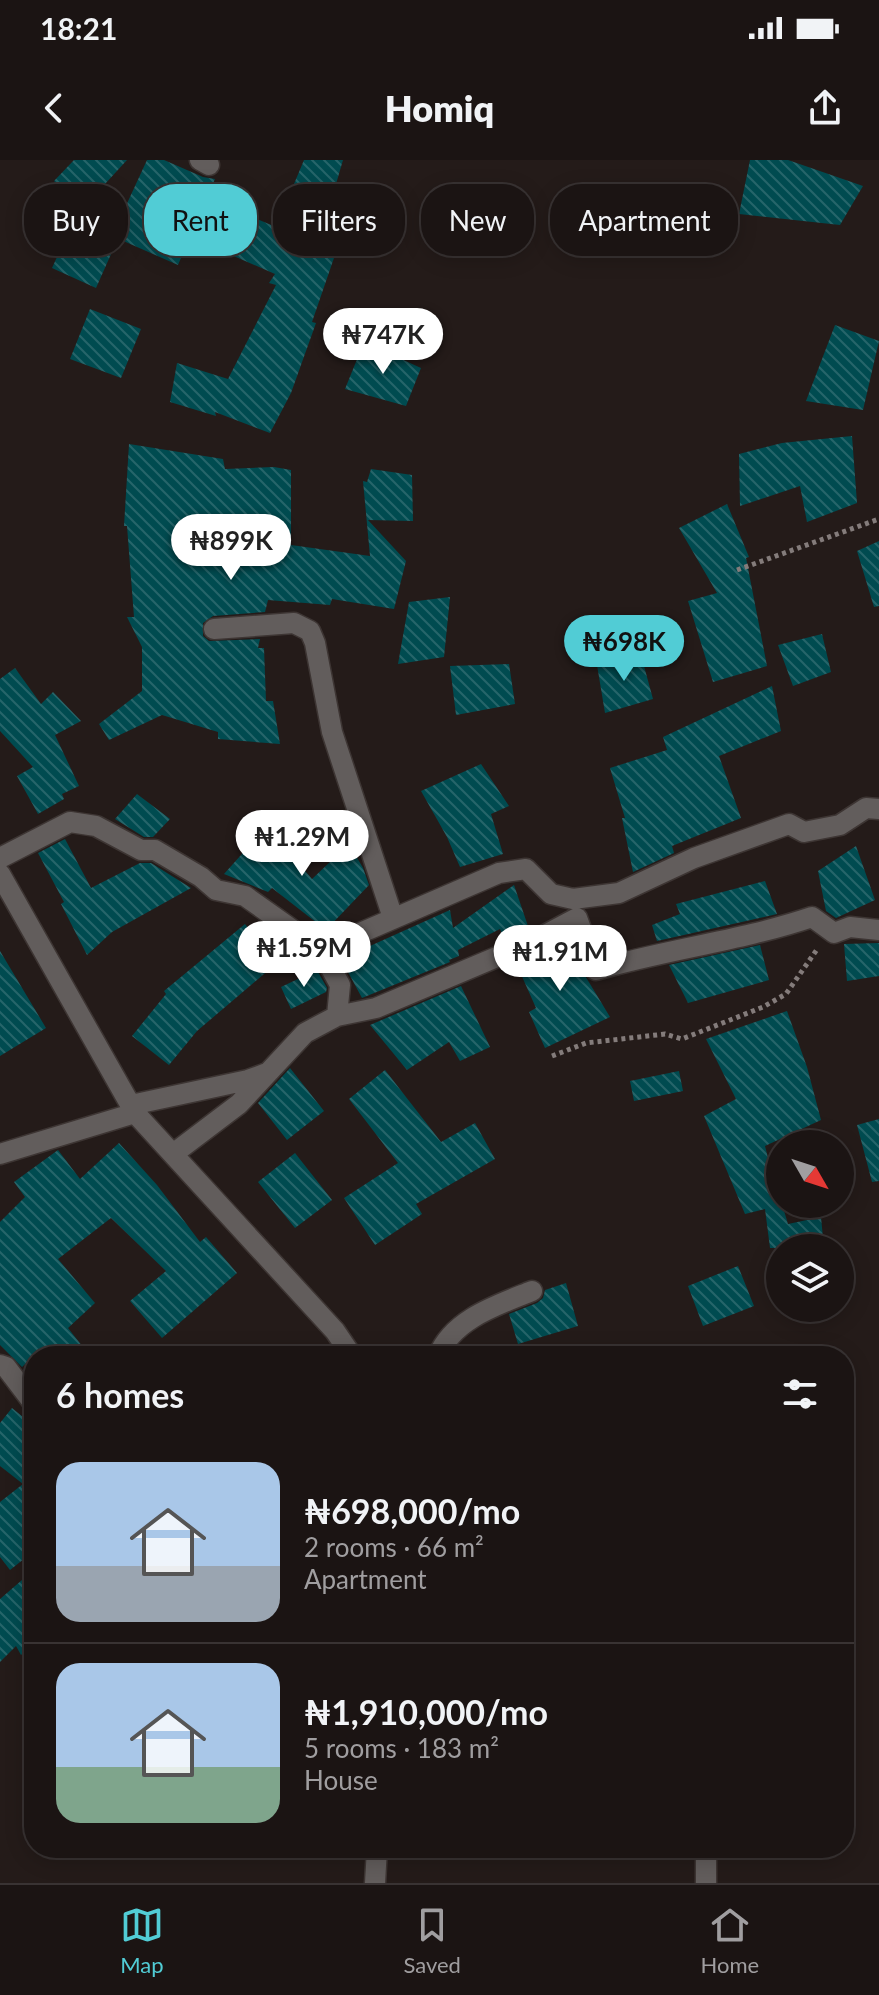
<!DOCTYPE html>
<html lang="en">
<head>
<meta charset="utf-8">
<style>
	:root { --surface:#1b1413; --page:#282121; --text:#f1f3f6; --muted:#a09ea0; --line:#393333; --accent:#51ccd5 }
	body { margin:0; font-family:Lato,sans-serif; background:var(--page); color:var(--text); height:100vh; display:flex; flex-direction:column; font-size:30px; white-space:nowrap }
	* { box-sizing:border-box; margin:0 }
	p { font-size:26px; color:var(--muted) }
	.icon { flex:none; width:44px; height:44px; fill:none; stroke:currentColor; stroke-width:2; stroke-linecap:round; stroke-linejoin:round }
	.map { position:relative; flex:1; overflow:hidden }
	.drawer { position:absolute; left:24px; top:1186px; width:830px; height:512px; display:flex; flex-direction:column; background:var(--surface); border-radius:32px; box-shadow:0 4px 20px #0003,0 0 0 2px var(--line) }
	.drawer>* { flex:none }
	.top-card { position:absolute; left:24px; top:24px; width:832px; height:72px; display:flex; gap:16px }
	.needle { width:52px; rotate:129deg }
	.tools { position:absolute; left:766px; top:970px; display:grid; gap:16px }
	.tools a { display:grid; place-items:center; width:88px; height:88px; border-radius:50%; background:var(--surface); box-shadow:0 4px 20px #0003,0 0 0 2px var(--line); font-size:40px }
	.price { position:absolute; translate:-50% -68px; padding:0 18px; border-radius:28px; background:#fff; color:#222; font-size:26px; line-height:52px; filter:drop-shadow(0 2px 4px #0008) }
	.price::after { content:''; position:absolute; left:50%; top:48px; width:24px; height:18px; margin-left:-12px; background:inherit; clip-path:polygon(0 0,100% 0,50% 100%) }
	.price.active { background:var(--accent); color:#111 }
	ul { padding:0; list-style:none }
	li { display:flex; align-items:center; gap:24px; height:200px; padding:0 32px }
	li+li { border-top:2px solid var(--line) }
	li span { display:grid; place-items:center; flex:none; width:224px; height:160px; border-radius:24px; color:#555 }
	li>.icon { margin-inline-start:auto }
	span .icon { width:96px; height:96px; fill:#fffc; stroke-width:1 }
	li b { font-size:34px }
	h2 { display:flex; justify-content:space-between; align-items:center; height:96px; padding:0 32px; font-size:34px }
	.chip { padding:0 28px; border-radius:32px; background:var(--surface); box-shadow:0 4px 20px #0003,0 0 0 2px var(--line); font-size:28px; line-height:72px }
	.chip.active { background:var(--accent); color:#111 }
	.status { display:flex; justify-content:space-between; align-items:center; height:56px; padding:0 40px; background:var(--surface); direction:ltr }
	.status svg { height:22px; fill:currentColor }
	header { display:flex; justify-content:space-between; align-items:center; height:104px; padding:0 32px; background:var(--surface); font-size:36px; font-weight:800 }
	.menu { display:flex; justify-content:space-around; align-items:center; height:112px; border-top:2px solid var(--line); background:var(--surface); font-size:22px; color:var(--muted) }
	.menu a { display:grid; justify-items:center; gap:4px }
	.menu .active { color:var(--accent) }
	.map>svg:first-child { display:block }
	.building { fill:url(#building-back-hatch) }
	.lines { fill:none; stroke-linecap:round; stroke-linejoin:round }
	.street-casing { stroke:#3d3533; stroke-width:23 }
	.path { stroke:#847c7b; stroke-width:5; stroke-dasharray:4 4; stroke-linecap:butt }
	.street { stroke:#625d5c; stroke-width:20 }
</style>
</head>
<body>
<div class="status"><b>18:21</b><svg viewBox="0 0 49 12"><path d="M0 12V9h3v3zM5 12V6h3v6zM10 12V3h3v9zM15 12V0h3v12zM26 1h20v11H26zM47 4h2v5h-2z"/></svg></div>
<header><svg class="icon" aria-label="back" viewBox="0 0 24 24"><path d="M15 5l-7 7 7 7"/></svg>Homiq<svg class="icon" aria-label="share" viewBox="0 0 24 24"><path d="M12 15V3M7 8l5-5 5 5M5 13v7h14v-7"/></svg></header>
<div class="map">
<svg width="879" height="1723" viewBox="0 0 879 1723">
	<defs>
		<pattern id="building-back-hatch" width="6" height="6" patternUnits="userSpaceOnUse" patternTransform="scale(2)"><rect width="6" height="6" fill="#004b50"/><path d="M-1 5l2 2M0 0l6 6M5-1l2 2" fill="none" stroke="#26656a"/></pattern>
	</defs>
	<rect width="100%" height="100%" fill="#241b19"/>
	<path class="building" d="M 74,0 L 127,0 L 83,48 L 54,21 Z
		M 147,0 L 164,0 L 203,17 L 215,19 L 207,38 L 276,67 L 304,0 L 343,0 L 329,48 L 343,50 L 335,95 L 312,162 L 316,163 L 291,233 L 270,273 L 215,252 L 216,256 L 170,242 L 177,203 L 228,219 L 276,125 L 269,123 L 275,114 L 190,77 L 178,105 L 112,76 Z
		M 750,0 L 788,0 L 863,26 L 840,65 L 739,54 Z
		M 68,73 L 112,92 L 96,128 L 52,108 Z
		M 90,149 L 141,169 L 121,218 L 70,199 Z
		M 835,165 L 879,181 L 863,250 L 806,241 Z
		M 364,182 L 421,208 L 406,246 L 345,229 Z
		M 852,276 L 857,343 L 807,362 L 800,326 L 740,346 L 739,294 L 782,283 Z
		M 129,284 L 223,299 L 225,309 L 274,307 L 291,310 L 291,385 L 370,396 L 363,321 L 367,322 L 371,309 L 412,315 L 413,361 L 368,360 L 406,401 L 394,449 L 332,439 L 330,445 L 268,440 L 265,452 L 213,456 L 203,463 L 203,476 L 209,481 L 260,479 L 258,488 L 264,488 L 266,541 L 273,541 L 280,584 L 218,579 L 218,572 L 162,555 L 109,580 L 99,564 L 142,531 L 142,487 L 127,457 L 134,457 L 127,366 L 124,366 Z
		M 727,344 L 749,397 L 746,398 L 767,506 L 713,522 L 688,441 L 717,433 L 679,368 Z
		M 879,381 L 879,446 L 874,447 L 857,391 Z
		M 450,437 L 444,497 L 398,504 L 409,442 Z
		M 822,474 L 831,512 L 793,526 L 778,485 Z
		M 641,495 L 653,539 L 605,553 L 597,505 Z
		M 509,504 L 515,544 L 456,555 L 450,506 Z
		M 15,508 L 41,544 L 53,532 L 81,561 L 55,575 L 79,626 L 62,634 L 64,639 L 38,654 L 17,616 L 33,607 L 0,571 L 0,519 Z
		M 772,526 L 781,571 L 719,596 L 741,658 L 672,686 L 674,693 L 633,712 L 622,658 L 625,658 L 610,608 L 667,590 L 663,577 Z
		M 481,604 L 509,646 L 491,654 L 503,694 L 460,707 L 447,677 L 421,631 Z
		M 137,634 L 170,659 L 153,677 L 144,677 L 115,659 Z
		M 267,666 L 312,719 L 349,684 L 363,708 L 369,725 L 326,770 L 272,728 L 268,732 L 224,714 Z
		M 65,679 L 91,728 L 140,703 L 151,703 L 191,728 L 112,772 L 87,795 L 61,744 L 64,742 L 38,693 Z
		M 856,686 L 875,740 L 836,758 L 826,751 L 818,711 Z
		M 765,721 L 777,754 L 657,781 L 652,765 L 680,754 L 676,744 Z
		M 514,725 L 529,769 L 505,780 L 500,769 L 458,790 L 459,796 L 449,800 L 450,802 L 362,838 L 341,799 L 450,750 L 453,768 Z
		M 245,764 L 277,803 L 197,871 L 169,905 L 132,876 L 166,834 L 164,831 Z
		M 569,777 L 584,814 L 610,857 L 545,888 L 529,852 L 536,848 L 516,803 Z
		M 879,783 L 879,816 L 847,821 L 844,784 Z
		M 760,785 L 769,820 L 688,843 L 669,805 Z
		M 0,791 L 46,868 L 0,896 Z
		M 317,810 L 327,828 L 326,832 L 291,849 L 281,827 Z
		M 461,826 L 490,887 L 460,901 L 449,882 L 407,910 L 370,865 Z
		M 787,851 L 807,907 L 821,960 L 765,986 L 780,1044 L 782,1044 L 788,1064 L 821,1057 L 824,1088 L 770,1088 L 765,1049 L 745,1054 L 704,956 L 736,939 L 706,879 Z
		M 290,908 L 324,951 L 287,980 L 258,943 Z
		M 385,910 L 441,982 L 475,963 L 495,999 L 416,1044 L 422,1054 L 375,1085 L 344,1038 L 398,1003 L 349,939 Z
		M 679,911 L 683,931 L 634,941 L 630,921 Z
		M 879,959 L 879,1021 L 872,1022 L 857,965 Z
		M 119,983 L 157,1025 L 200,1082 L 206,1077 L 237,1113 L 162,1178 L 130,1141 L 166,1111 L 111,1058 L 58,1099 L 95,1143 L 68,1168 L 90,1196 L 34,1196 L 22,1207 L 0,1185 L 0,1062 L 25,1037 L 14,1022 L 58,990 L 80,1019 Z
		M 295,993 L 332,1040 L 295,1068 L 258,1022 Z
		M 738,1106 L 754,1146 L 703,1166 L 688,1126 Z
		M 566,1123 L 578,1166 L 518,1184 L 509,1154 L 537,1143 L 543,1138 L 545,1130 Z
		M 12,1248 L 34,1266 L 34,1391 L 10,1410 L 0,1397 L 0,1342 L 23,1324 L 0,1306 L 0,1263 Z
		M 22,1420 L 34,1433 L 34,1484 L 21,1495 L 16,1486 L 0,1502 L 0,1439 Z"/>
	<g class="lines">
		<g class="street-casing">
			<path id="street" d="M 200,0 L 209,5
				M 214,469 L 294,463 L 310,471 L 315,483 L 332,572 L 393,758
				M 0,698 L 70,662 L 96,666 L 141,690 L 155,690 L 201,717 L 216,730 L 245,736 L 321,790 L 340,825 L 337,856
				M 0,714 L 135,953 L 335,1171 L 352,1196
				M 321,790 L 499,713 L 526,709 L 551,734 L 573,739 L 619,733 L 694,698 L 789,664 L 804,672 L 840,665 L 866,648 L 879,649
				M 131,945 L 248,920 L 267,913
				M 0,994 L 135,953
				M 173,994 L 239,944 L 305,873 L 337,856 L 376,848 L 530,783 L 577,758 L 596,810 C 667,789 741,781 812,757 L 834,773 L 850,767 L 879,770
				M 438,1196 C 453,1159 497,1145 532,1131
				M 0,1205 L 6,1207 L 34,1244
				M 706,1688 L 706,1723
				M 375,1723 L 377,1688"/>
		</g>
		<path class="path" d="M 737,410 L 879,359
			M 552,896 L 586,883 L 665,874 L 682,879 L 763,847 L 786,834 L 818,788"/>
		<use href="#street" class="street"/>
	</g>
</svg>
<div class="tools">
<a><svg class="needle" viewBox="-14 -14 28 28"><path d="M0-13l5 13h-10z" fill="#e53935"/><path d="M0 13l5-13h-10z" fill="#a09ea0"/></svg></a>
<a><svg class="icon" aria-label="layers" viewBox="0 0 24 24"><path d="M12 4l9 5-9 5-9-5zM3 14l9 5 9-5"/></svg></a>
</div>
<b class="price" style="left:383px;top:216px">₦747K</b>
<b class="price" style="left:231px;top:422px">₦899K</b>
<b class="price active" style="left:624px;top:523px">₦698K</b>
<b class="price" style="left:302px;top:718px">₦1.29M</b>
<b class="price" style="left:304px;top:829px">₦1.59M</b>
<b class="price" style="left:560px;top:833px">₦1.91M</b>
<div class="top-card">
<a class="chip">Buy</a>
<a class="chip active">Rent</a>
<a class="chip">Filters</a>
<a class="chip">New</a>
<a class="chip">Apartment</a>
</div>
<section class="drawer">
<h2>6 homes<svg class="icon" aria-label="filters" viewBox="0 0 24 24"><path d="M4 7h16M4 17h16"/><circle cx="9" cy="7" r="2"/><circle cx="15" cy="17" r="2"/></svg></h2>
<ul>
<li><span style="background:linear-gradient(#a9c7e8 65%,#9aa5b1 0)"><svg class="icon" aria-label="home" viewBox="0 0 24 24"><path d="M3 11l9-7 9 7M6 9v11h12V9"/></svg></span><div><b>₦698,000/mo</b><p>2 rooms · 66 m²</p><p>Apartment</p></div></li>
<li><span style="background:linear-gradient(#a9c7e8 65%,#7fa58c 0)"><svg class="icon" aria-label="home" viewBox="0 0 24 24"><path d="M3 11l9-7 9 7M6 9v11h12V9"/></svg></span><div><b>₦1,910,000/mo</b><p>5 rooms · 183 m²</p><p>House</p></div></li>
</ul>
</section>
</div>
<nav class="menu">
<a class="active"><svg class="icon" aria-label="map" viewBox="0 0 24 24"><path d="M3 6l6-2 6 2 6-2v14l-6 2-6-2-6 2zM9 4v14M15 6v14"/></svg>Map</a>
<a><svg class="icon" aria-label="saved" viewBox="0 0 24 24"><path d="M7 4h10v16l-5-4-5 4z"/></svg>Saved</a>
<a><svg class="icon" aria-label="home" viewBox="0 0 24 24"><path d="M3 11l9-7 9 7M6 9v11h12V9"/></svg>Home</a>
</nav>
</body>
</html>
